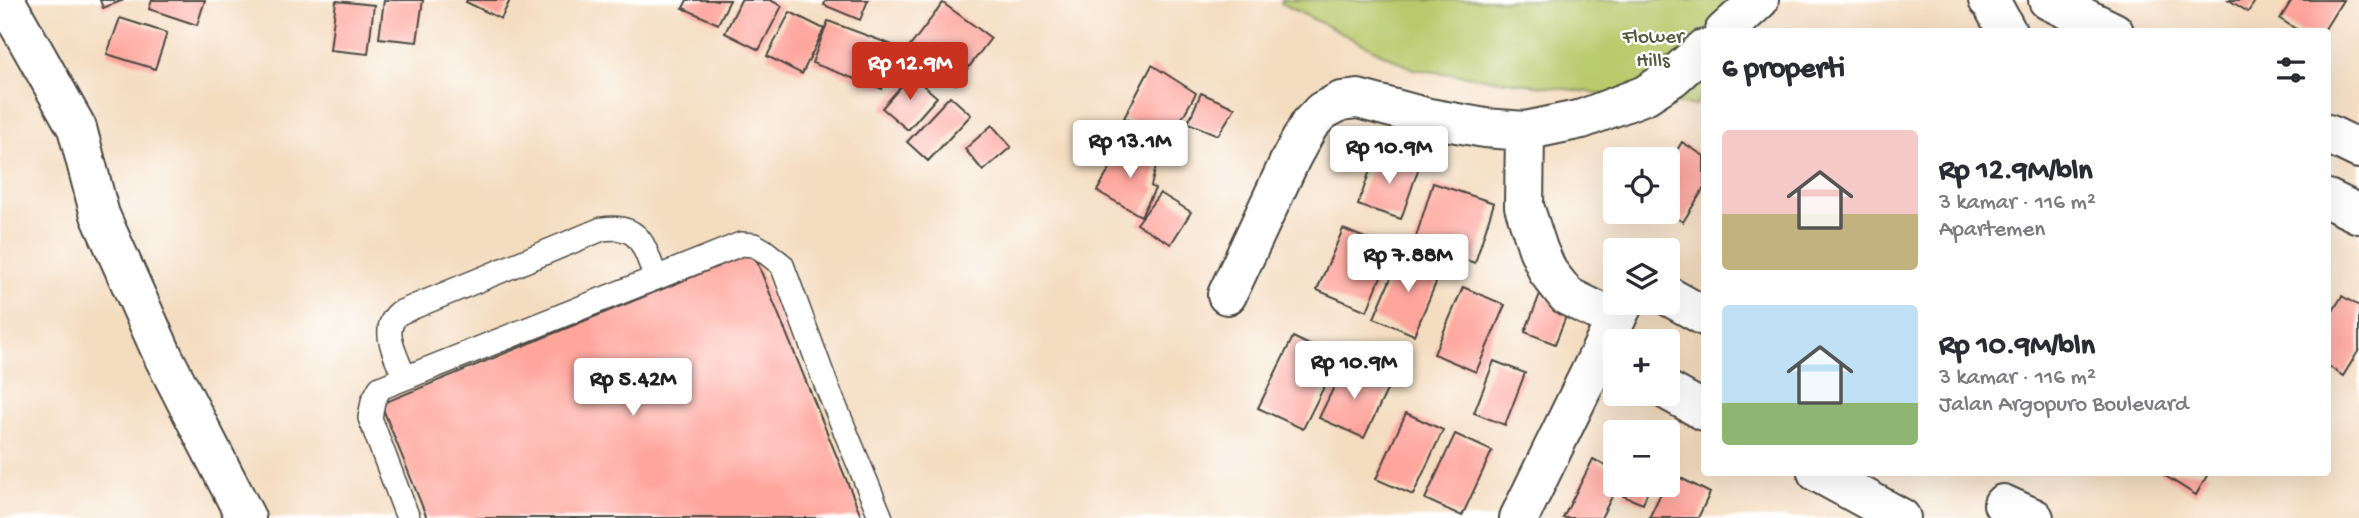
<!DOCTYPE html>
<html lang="id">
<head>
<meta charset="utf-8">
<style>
	:root { --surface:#fff; --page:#f2f2f3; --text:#2b2b33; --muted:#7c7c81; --accent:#c8321e }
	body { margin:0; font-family:"Gochi Hand",sans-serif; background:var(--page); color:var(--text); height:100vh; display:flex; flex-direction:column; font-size:26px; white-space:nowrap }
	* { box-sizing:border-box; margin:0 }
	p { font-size:23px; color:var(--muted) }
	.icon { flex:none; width:38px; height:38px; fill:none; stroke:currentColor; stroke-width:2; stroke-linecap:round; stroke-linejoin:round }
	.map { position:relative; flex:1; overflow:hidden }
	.details { position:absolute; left:1701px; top:28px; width:630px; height:448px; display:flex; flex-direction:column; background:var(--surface); border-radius:7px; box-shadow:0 7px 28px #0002 }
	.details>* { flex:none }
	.tools { position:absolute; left:1603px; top:147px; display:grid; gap:14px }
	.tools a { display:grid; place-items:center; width:77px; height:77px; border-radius:7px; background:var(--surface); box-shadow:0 7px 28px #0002; font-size:35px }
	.price { position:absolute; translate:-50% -60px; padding:0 16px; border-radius:7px; background:#fff; color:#222; font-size:23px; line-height:46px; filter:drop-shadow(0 2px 4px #0008) }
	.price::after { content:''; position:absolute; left:50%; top:42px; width:21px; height:16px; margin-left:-10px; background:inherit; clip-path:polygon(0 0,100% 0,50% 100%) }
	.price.current { background:var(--accent); color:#fff }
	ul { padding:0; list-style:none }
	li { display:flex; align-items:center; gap:21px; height:175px; padding:0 21px }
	li span { display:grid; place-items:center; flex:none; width:196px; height:140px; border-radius:7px; color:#555 }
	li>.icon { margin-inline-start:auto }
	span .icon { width:84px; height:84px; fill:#fffc; stroke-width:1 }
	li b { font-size:30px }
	h2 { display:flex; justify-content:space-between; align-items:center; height:84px; padding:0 21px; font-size:30px }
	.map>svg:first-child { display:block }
	.green { fill:#b9c96c; stroke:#727a4c; stroke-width:2 }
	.building { fill:#fea59c }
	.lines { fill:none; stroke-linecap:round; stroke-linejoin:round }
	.lane-casing { stroke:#494641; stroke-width:26 }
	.street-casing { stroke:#494641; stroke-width:42 }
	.lane { stroke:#fff; stroke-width:23 }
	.street { stroke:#fff; stroke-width:38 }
	.labels { text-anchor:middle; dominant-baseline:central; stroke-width:5; stroke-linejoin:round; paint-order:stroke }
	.park-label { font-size:21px; fill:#565a3e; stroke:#fff }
</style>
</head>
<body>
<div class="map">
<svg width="2359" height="518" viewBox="0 0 2359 518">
	<rect width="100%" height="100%" fill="#fff"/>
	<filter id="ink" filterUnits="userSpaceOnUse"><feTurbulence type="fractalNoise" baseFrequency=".0143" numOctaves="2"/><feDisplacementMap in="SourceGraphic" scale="14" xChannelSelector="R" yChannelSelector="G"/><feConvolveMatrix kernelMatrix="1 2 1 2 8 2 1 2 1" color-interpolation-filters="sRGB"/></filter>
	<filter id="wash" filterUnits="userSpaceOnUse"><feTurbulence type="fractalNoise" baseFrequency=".00686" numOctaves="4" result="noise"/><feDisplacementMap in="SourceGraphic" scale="28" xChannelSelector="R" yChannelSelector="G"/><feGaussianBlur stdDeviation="1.57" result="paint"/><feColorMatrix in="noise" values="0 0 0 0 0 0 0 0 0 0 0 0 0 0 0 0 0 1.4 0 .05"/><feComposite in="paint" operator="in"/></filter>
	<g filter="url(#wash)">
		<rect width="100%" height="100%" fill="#f4dcbf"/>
		<path class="green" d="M 1282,0 L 1761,0 L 1704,32 L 1704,91 L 1695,106 L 1413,69 L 1281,3 Z"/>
		<g id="blocks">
			<path class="building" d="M 100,0 L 124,0 L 103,8 Z
				M 152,0 L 205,0 L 197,25 L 149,9 Z
				M 384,0 L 423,0 L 417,42 L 379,38 Z
				M 467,0 L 510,0 L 501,19 L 466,2 Z
				M 687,0 L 730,0 L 718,24 L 683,8 Z
				M 741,0 L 770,0 L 782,6 L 759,50 L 725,33 Z
				M 826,0 L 868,0 L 860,20 L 824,5 Z
				M 2229,0 L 2256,0 L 2248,12 Z
				M 2292,0 L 2343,0 L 2323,32 L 2301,32 L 2280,19 Z
				M 336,1 L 374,5 L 368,54 L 330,50 Z
				M 943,3 L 991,38 L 956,84 L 908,49 Z
				M 790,12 L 824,29 L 802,74 L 767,56 Z
				M 120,18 L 167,33 L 155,69 L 107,54 Z
				M 828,21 L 898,47 L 882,89 L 812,63 Z
				M 1152,65 L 1196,93 L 1171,138 L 1124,118 Z
				M 911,75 L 937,97 L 908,130 L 882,108 Z
				M 1201,93 L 1235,108 L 1218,135 L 1188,123 Z
				M 950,96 L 971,115 L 928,161 L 907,142 Z
				M 992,125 L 1011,147 L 983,171 L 965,149 Z
				M 1682,142 L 1704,156 L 1704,188 L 1683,222 L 1668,213 L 1668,165 Z
				M 1124,144 L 1157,162 L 1151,186 L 1155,189 L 1141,216 L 1097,191 Z
				M 1376,153 L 1419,167 L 1401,219 L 1358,205 Z
				M 1433,183 L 1494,203 L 1475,263 L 1414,243 Z
				M 1160,193 L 1191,212 L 1171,244 L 1137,224 Z
				M 1343,229 L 1392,249 L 1367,311 L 1317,290 Z
				M 753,252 L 862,518 L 427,518 L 381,404 Z
				M 1401,254 L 1441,271 L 1414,335 L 1374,318 Z
				M 1463,287 L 1505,305 L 1476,372 L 1434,354 Z
				M 1540,294 L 1570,306 L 1555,344 L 1525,332 Z
				M 2342,296 L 2359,306 L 2359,350 L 2343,376 L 2328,366 L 2328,319 Z
				M 1293,337 L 1338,359 L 1303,429 L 1258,408 Z
				M 1494,361 L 1525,373 L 1505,425 L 1474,413 Z
				M 1345,364 L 1390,384 L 1364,438 L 1319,418 Z
				M 1406,413 L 1443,430 L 1413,495 L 1376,479 Z
				M 1455,434 L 1492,451 L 1462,516 L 1425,499 Z
				M 1593,459 L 1615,471 L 1615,485 L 1618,485 L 1601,518 L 1563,518 Z
				M 2159,472 L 2209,472 L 2196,495 Z
				M 1671,473 L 1710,493 L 1698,518 L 1649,518 L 1665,485 L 1668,485 Z
				M 1628,485 L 1650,485 L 1643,504 L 1623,496 Z"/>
		</g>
	</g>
	<g filter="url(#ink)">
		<use href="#blocks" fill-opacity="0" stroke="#494641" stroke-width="2"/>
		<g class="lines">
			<g class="lane-casing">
				<path id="lane" d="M 404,377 C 397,356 379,330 399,313 L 602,229 C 642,223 644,248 656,278
					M 408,518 L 370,418 L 373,401 L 380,388 L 741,244 L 754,245 L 763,250 L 782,265 L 827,387 L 881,518"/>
			</g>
			<g class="street-casing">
				<path id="street" d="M 5,0 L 77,128 L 100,215 L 164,358 L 246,518
					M 1988,0 L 1991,2 L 2007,32
					M 2048,0 L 2114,32
					M 1724,32 L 1759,0
					M 1525,131 L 1524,206 L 1538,249 L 1548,272 L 1567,296 L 1616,320
					M 2328,134 L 2359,149
					M 2328,199 L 2359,214
					M 1227,295 L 1291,158 L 1309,125 L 1322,111 L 1341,101 L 1358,99 L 1429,118 L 1485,128 L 1525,131 L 1582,119 L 1645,95 L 1673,77 L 1704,49
					M 1668,296 L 1704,316
					M 1668,391 L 1704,411
					M 1817,472 L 1901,518
					M 2003,504 L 2034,518
					M 1519,518 L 1624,303"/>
			</g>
			<use href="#lane" class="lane"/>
			<use href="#street" class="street"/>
		</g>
	</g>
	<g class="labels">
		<g class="park-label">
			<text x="1653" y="38">Flower<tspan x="1653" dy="24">Hills</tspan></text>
		</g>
	</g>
</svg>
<div class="tools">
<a><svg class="icon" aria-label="locate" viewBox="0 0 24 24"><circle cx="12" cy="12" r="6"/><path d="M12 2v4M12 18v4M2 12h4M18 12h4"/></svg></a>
<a><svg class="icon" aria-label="layers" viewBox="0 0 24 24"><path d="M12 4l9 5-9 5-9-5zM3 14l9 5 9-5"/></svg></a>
<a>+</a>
<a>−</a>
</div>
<b class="price current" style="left:910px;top:102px">Rp 12.9M</b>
<b class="price" style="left:1130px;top:180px">Rp 13.1M</b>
<b class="price" style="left:1389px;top:186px">Rp 10.9M</b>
<b class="price" style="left:1408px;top:294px">Rp 7.88M</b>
<b class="price" style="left:1354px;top:401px">Rp 10.9M</b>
<b class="price" style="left:633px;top:418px">Rp 5.42M</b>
<section class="details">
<h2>6 properti<svg class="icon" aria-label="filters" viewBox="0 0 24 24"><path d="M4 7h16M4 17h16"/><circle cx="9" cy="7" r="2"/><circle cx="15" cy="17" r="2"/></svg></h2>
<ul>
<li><span style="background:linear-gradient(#f6c9c9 60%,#c2b280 0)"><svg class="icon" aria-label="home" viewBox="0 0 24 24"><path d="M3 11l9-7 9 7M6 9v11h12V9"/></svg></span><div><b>Rp 12.9M/bln</b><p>3 kamar · 116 m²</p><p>Apartemen</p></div></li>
<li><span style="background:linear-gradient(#bfe0f5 70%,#8fb573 0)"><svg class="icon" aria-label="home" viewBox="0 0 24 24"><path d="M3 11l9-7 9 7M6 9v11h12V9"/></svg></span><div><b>Rp 10.9M/bln</b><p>3 kamar · 116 m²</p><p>Jalan Argopuro Boulevard</p></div></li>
</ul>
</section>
</div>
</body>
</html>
